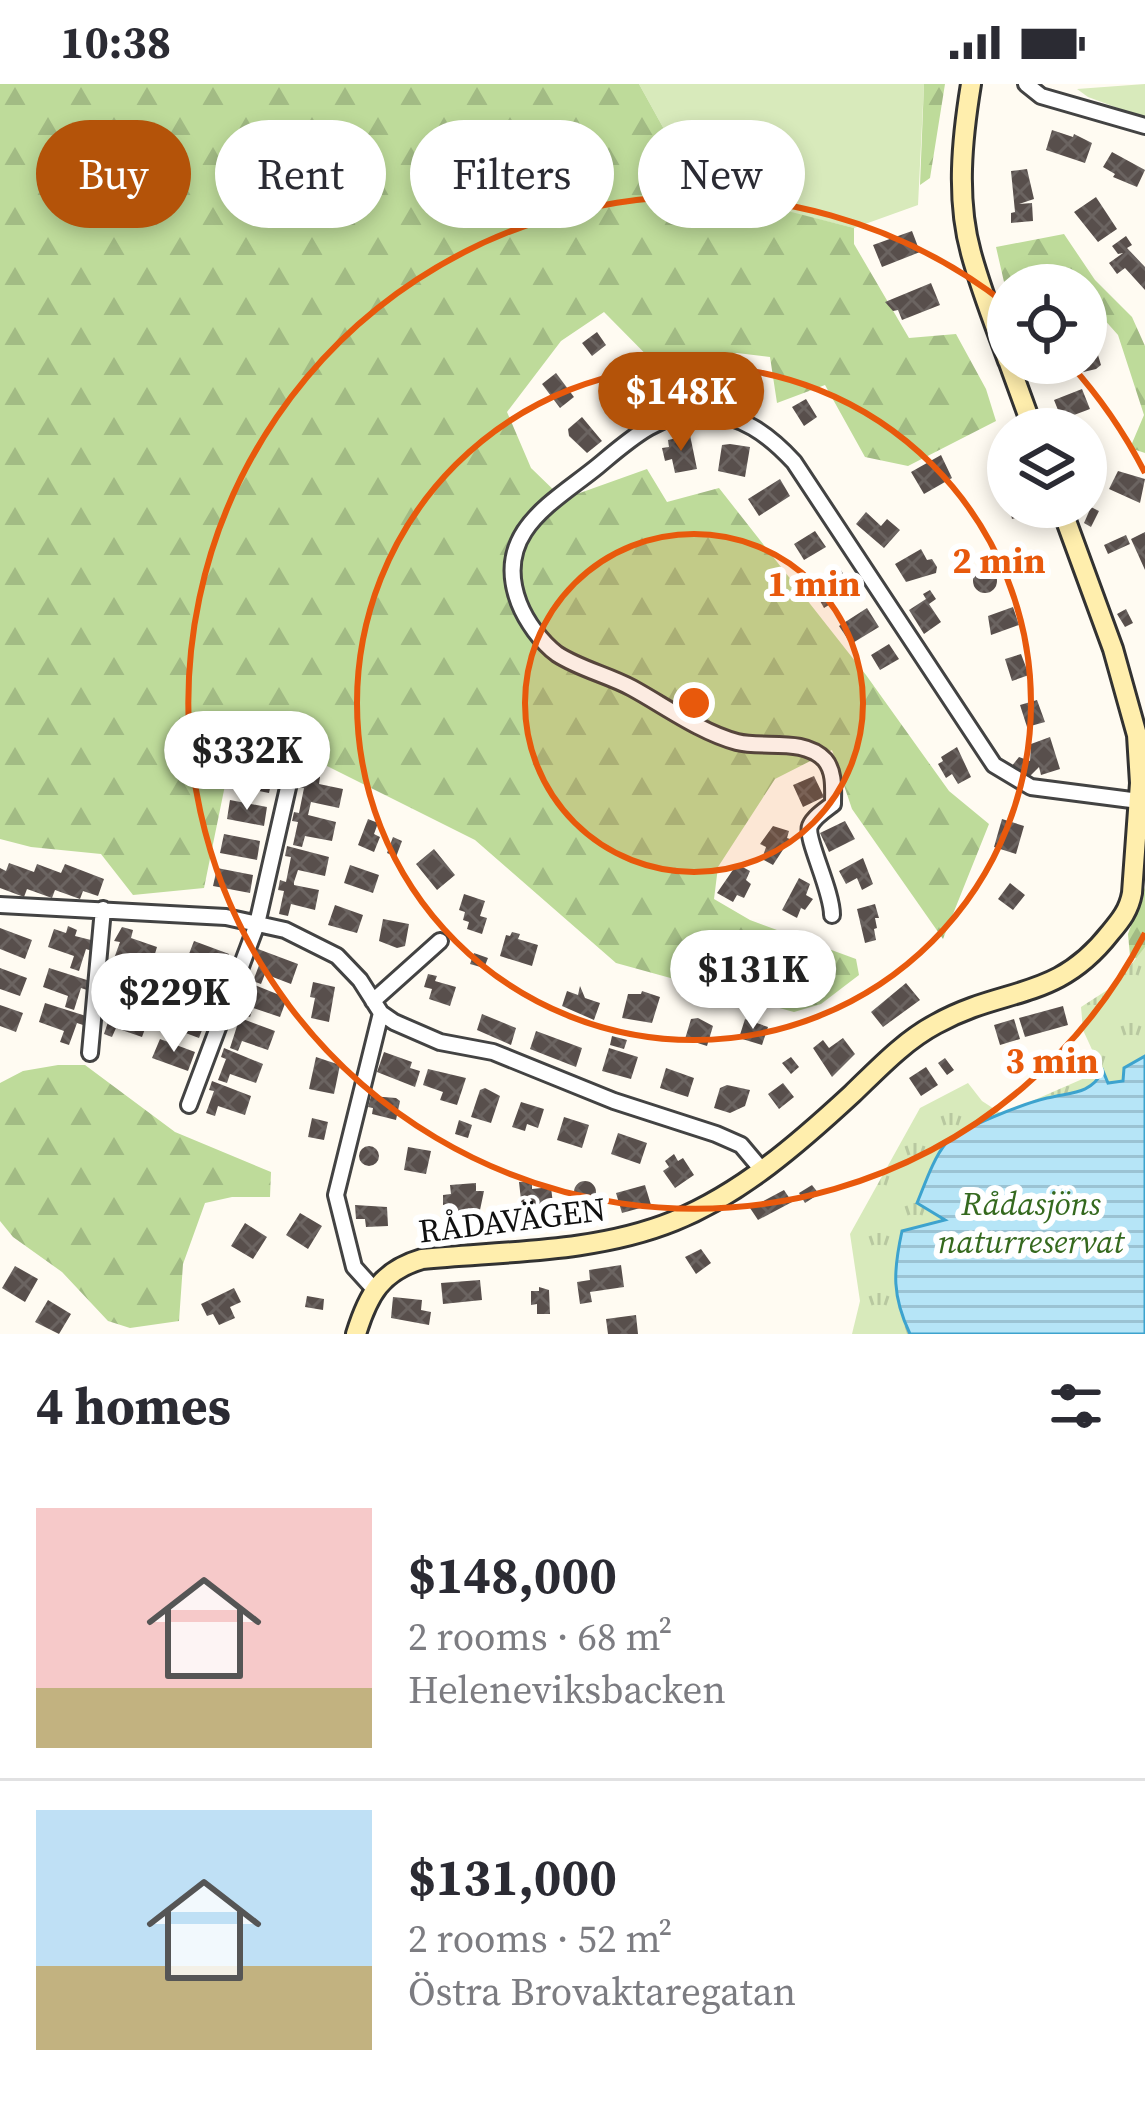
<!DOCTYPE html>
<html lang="en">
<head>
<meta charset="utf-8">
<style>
	:root { --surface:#fff; --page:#f2f2f3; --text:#2b2b33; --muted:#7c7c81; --line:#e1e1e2; --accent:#b45309 }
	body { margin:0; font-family:"Source Serif 4",serif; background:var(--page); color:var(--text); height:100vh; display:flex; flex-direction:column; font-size:45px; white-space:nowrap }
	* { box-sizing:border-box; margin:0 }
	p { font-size:39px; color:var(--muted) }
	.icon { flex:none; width:66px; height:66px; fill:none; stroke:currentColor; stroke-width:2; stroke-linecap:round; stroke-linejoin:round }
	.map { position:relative; height:1250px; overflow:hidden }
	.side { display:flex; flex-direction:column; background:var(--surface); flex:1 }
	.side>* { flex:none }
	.guide { position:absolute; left:36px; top:36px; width:1074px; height:108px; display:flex; gap:24px }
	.controls { position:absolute; left:987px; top:180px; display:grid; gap:24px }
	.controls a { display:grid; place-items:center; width:120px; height:120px; border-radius:50%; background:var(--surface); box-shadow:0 6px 18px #0003; font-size:60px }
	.price { position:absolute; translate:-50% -102px; padding:0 27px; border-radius:42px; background:#fff; color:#222; font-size:39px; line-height:78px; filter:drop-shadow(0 3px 6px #0008) }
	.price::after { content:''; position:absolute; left:50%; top:72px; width:36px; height:27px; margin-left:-18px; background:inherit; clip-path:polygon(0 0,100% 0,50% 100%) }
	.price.on { background:var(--accent); color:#fff }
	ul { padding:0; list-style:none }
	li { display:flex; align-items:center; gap:36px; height:300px; padding:0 36px }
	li+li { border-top:3px solid var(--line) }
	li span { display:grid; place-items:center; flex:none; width:336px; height:240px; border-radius:0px; color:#555 }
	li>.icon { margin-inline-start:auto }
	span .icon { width:144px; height:144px; fill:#fffc; stroke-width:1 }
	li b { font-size:51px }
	h2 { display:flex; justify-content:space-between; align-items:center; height:144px; padding:0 36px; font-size:51px }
	.pill { padding:0 42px; border-radius:54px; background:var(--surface); box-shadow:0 6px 18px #0003; font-size:42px; line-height:108px }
	.pill.on { background:var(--accent); color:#fff }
	.status { display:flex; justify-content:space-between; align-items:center; height:84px; padding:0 60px; background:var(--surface); direction:ltr }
	.status svg { height:33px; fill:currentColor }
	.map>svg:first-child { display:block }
	.grass { fill:#d8eabb }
	.forest { fill:url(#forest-firs) }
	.park { fill:url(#park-tufts) }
	.water { fill:url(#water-rules); stroke:#3da3ce; stroke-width:3 }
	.building { fill:url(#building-cross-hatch) }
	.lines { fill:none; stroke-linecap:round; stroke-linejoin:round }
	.street-casing { stroke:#434343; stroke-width:20 }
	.secondary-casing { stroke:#323232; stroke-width:24 }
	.street { stroke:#fff; stroke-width:14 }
	.secondary { stroke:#ffeead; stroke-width:18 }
	.ring { fill:none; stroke:#e8590c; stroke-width:6 }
	.labels { text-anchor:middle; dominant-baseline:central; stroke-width:12; stroke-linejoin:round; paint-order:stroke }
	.park-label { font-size:33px; font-style:italic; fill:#35691e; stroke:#fff }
	.street-label { font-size:33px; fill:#101010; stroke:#fff }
	.centre { fill:#e8590c; stroke:#fff; stroke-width:6 }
	.ring-label { font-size:36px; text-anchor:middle; font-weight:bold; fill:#e8590c; stroke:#fff; stroke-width:12; stroke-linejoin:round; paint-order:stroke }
</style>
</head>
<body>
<div class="status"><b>10:38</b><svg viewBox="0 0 49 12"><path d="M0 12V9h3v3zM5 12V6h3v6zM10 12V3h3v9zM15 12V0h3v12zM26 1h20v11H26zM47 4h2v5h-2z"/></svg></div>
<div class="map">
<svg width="1145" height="1250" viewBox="0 0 1145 1250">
	<defs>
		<pattern id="forest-firs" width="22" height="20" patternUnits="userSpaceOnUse" patternTransform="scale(3)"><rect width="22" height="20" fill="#bedb9a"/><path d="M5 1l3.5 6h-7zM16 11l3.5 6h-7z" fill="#a2bb84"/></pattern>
		<pattern id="park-tufts" width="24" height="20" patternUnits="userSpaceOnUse" patternTransform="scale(3)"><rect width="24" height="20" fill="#d8eabb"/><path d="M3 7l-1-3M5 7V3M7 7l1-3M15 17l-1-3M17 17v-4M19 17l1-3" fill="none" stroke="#b8c8a0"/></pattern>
		<pattern id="water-rules" width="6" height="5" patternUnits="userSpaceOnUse" patternTransform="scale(3)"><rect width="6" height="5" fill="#b6e5f7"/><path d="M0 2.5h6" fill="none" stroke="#9bc3d3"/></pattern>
		<pattern id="building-cross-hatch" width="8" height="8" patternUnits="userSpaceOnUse" patternTransform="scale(3)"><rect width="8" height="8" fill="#584f4c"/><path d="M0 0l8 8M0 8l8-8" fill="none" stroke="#6b6461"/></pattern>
	</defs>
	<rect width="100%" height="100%" fill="#fffbf2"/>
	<path class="grass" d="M 639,0 L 924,0 L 918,121 L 854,144 L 748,118 L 675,65 Z
		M 1145,0 L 1145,34 L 1088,13 L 1077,5 Z"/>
	<path class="forest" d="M 0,0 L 639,0 L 675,65 L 748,117 L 854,144 L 854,160 L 909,254 L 956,250 L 986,305 L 996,337 L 908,382 L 865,373 L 825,301 L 777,319 L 770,273 L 737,269 L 709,277 L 686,311 L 604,228 L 561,257 L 507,328 L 531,384 L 563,415 L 647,385 L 667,418 L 719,404 L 866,591 L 949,707 L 989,740 L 943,855 L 852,725 L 832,666 L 775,695 L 718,783 L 714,815 L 750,836 L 856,875 L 859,891 L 821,920 L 794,928 L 616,879 L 475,756 L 317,677 L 232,667 L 204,804 L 133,811 L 101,770 L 31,763 L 0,755 Z
		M 924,0 L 945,0 L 930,94 L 920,101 Z
		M 1064,150 L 1095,196 L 1132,233 L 1145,262 L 1145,369 L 1130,364 L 1144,331 L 1118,251 L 1086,215 L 1086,201 L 1008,201 L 1007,211 L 996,163 Z
		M 1145,803 L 1145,878 L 1130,872 L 1128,850 Z
		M 58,981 L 85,981 L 175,1048 L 271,1088 L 270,1113 L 232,1113 L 205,1119 L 183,1180 L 179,1237 L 130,1244 L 108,1237 L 62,1188 L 13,1153 L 0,1137 L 0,999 L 23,987 Z"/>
	<path class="park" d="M 1145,863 L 1145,1250 L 852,1250 L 860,1217 L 850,1150 L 920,1024 L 968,999 L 982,1017 L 1002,1030 L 1087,993 L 1100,983 L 1083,946 L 1081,923 L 1115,901 Z"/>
	<path class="water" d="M 1145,972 L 1145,1250 L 910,1250 C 892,1212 893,1188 902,1147 L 945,1136 L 917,1119 C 925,1100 933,1075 946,1059 C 959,1044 1026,1019 1047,1014 C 1071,1008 1090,1011 1103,987 L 1108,999 L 1123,997 L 1124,984 Z"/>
	<path class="building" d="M 1052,46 L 1073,53 L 1074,50 L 1092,59 L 1085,79 L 1046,66 Z
		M 1112,68 L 1145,86 L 1137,103 L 1113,93 L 1115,90 L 1103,83 Z
		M 1027,85 L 1034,115 L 1019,120 L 1032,119 L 1033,137 L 1011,139 L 1011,129 L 1015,128 L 1011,87 Z
		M 1096,113 L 1117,145 L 1098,158 L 1074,128 Z
		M 912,147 L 920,168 L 882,183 L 873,161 Z
		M 1126,152 L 1132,161 L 1127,164 L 1145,183 L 1145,206 L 1125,184 L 1117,190 L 1109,179 L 1123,169 L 1118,170 L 1112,162 Z
		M 931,199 L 940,221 L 902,236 L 898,226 L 893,227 L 885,218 Z
		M 597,248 L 606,261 L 592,272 L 582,259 Z
		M 1098,271 L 1101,281 L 1096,285 L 1071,291 L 1068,279 L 1086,279 L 1086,274 Z
		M 556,289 L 574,313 L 560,324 L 542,300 Z
		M 716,289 L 741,289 L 741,308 L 726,308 L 726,317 L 699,316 L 699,297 L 716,297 Z
		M 657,297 L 668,309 L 661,320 L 631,335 L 622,316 Z
		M 1082,305 L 1090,325 L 1066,334 L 1068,340 L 1058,344 L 1052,329 L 1058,326 L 1054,316 Z
		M 806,315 L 817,333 L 804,342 L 792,323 Z
		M 582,333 L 602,357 L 587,369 L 569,352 L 568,345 Z
		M 1093,348 L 1103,372 L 1086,378 L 1086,350 Z
		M 690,351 L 697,385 L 675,389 L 672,375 L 665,377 L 662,364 L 669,363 L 668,356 Z
		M 730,360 L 750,363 L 745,393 L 718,387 L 722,361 Z
		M 941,371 L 952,394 L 924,410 L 911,388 Z
		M 1118,387 L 1145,395 L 1140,419 L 1109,405 Z
		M 780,395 L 790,412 L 759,432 L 748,415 Z
		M 1009,423 L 1023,423 L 1025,431 L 1012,435 Z
		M 1091,423 L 1099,427 L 1091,443 L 1084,439 Z
		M 866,428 L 881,442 L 887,435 L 900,446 L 884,464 L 856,440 Z
		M 815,447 L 826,463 L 804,476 L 794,460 Z
		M 1145,448 L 1145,486 L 1131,455 Z
		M 1126,451 L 1130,460 L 1108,470 L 1104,461 Z
		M 921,465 L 927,476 L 932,475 L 937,483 L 936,489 L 906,498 L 895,480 Z
		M 839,483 L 853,506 L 824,524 L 815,508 L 827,500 L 823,493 Z
		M973 497a12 12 0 1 1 24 0a12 12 0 1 1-24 0Z
		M 930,506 L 936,515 L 929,520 L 941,538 L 924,550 L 909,526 L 926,515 L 923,510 Z
		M 1013,523 L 1019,541 L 991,551 L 988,532 Z
		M 867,524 L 879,543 L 851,560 L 839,542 Z
		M 1126,525 L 1133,539 L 1125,543 L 1117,530 Z
		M 889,560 L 899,575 L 880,586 L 871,571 Z
		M 1021,570 L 1029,591 L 1012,597 L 1005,575 Z
		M 1037,616 L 1045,638 L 1027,643 L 1020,621 Z
		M 1050,653 L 1060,685 L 1041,691 L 1039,683 L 1027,695 L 1011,683 L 1019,673 L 1030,677 L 1031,660 Z
		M 957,663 L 971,693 L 958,700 L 952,690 L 946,694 L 938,680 L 943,677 L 941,673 Z
		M 236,684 L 273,690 L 269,709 L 233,702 Z
		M 304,690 L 320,693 L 319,700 L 343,705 L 339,724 L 311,718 L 308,731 L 336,738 L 332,757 L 305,752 L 302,763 L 293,761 L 298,738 L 292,737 L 294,728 L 299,729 L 304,704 L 298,703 Z
		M 814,692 L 824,713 L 803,723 L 793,701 Z
		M 230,716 L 267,723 L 264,742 L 227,735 Z
		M 368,735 L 378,739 L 374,750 L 380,753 L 374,768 L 358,761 Z
		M 1002,735 L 1024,742 L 1016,770 L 994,763 Z
		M 845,737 L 855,755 L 829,768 L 820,749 Z
		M 773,742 L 789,747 L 787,754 L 790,755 L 773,781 L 762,775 L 766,763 L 760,760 Z
		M 224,750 L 260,757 L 257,776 L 220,769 Z
		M 393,753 L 402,757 L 396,773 L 387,769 Z
		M 287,762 L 329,773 L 325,792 L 298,786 L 294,798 L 294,801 L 319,806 L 315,826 L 291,820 L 288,832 L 279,830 L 284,807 L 278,806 L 280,796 L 286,798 L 291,773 L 285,772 Z
		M 434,765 L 455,791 L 437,806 L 416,780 Z
		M 863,774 L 873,800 L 862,806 L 857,794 L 846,800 L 839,787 Z
		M 9,779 L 34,788 L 37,780 L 61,789 L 65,780 L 104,795 L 98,812 L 83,807 L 80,815 L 55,806 L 52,814 L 27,805 L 24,813 L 0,804 L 0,784 L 6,787 Z
		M 737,780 L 750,787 L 746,796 L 751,800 L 744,814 L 737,811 L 733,818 L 717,809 Z
		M 350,781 L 379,791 L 373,809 L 344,799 Z
		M 217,784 L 253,791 L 250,809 L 213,802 Z
		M 799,794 L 810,800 L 806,811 L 813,815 L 805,826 L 801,824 L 797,834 L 782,826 Z
		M 1010,799 L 1025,811 L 1013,826 L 998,815 Z
		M 464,810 L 485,817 L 480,832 L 487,834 L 482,850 L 467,845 L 469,838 L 463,836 L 465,828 L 459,826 Z
		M 875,820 L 879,834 L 875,834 L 877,844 L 874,845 L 876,856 L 865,859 L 857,825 Z
		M 335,821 L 363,831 L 357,849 L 328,841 Z
		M 383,835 L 409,840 L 405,862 L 397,864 L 379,857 Z
		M 68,842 L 77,846 L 75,852 L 95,857 L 92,867 L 86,865 L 79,887 L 70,884 L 74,872 L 48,863 L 54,845 L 66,849 Z
		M 122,843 L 133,846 L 131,854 L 157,863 L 151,883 L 130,876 L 129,879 L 123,877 L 121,883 L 112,880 L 120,858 L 114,857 Z
		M 0,844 L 32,856 L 25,875 L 0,865 Z
		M 512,848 L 520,850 L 518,855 L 538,861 L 532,882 L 500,872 L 506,851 L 510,852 Z
		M 194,857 L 229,870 L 222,888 L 187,875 Z
		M 258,865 L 298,880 L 291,900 L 265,890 L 261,900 L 253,897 L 261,876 L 255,874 Z
		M 474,869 L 488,874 L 484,884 L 470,880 Z
		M 113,883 L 153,899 L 146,918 L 120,909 L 116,918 L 108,915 L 115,894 L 110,892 Z
		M 0,884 L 27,894 L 20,912 L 0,905 Z
		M 49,884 L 90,897 L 87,906 L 81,904 L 74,926 L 65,923 L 68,912 L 43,903 Z
		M 182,890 L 217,903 L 210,921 L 175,908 Z
		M 428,890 L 437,892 L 435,897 L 456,903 L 450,922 L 429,915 L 432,905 L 424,903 Z
		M 247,898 L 287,914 L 280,933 L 253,924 L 250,933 L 242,930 L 249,909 L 244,907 Z
		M 313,898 L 335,903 L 329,938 L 311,934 L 315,914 L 310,913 Z
		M 906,899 L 920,916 L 883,943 L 871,928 Z
		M 580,902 L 585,914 L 600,919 L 594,936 L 562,922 L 567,907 L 578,911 Z
		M 642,907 L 660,913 L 652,939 L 622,934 L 628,910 L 641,910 Z
		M 109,918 L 149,934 L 142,953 L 116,944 L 112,953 L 104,950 L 111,929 L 106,927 Z
		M 45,919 L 86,932 L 83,941 L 77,939 L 69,961 L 60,958 L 64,947 L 39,938 Z
		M 0,921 L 23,929 L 16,948 L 0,942 Z
		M 1063,922 L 1068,941 L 1025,953 L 1019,934 Z
		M 171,923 L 206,936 L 199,954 L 164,941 Z
		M 482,930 L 516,944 L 511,961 L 477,946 Z
		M 235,932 L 275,947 L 268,966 L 242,957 L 238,967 L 230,964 L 237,942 L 232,941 Z
		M 698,934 L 713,942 L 707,962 L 685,955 L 691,935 Z
		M 745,935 L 768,943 L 762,961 L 739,954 Z
		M 1014,935 L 1020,955 L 1000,961 L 994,941 Z
		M 536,947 L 582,964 L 576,983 L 530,965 Z
		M 612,952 L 627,956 L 624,965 L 610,961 Z
		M 843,954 L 855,970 L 832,993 L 813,964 L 823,956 L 829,964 Z
		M 160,955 L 195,968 L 188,987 L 152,974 Z
		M 224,964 L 263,980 L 256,999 L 230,990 L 227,999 L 218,996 L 226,975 L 221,973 Z
		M 609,964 L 638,973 L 631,995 L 602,987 Z
		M 384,968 L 412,978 L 410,984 L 420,987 L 415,1003 L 377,988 Z
		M 316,973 L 340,981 L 334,1010 L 309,1005 Z
		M 791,973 L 799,983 L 791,990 L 782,979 Z
		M 945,974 L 954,986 L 947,991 L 938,979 Z
		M 926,983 L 938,1001 L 921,1012 L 909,994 Z
		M 666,984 L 694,994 L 688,1013 L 660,1004 Z
		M 428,985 L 466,994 L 457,1021 L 440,1016 L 443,1008 L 423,1001 Z
		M 212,997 L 251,1012 L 245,1031 L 218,1022 L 215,1032 L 206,1029 L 214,1007 L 209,1006 Z
		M 783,999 L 794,1013 L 779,1025 L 768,1010 Z
		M 727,1001 L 750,1006 L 745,1022 L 730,1029 L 714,1024 L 720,1004 Z
		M 485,1004 L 500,1012 L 491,1039 L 471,1033 L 480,1006 Z
		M 371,1012 L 396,1014 L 400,1017 L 396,1036 L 372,1030 L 373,1024 L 368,1023 Z
		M 521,1018 L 544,1025 L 538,1044 L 527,1040 L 525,1047 L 512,1043 Z
		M 564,1033 L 589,1041 L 582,1064 L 557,1056 Z
		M 312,1034 L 328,1038 L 324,1056 L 308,1053 Z
		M 459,1036 L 472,1041 L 468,1054 L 455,1050 Z
		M 618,1049 L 647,1059 L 640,1080 L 611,1070 Z
		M359 1072a10 10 0 1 1 20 0a10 10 0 1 1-20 0Z
		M 408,1063 L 431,1067 L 426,1090 L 404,1086 Z
		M 674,1070 L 678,1077 L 683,1074 L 694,1091 L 675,1104 L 663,1087 L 669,1083 L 665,1077 Z
		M574 1108a11 11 0 1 1 22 0a11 11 0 1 1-22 0Z
		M 532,1097 L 532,1105 L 551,1103 L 553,1120 L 522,1125 L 519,1098 Z
		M 476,1099 L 476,1107 L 484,1107 L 480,1126 L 452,1129 L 451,1120 L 443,1121 L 443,1111 L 451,1110 L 450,1101 Z
		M 645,1101 L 651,1121 L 622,1129 L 616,1109 Z
		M 812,1101 L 819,1110 L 805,1119 L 799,1109 Z
		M 784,1106 L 792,1118 L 758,1136 L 750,1124 Z
		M 355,1121 L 387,1123 L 388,1142 L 366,1143 L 365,1135 L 356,1135 Z
		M 300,1129 L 322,1142 L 308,1165 L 286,1151 Z
		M 245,1139 L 267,1153 L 253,1175 L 231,1162 Z
		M 701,1165 L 711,1179 L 696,1190 L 685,1173 Z
		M 621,1181 L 624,1203 L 590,1208 L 592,1218 L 580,1220 L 577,1198 L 590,1196 L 589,1186 Z
		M 15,1182 L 38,1195 L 25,1218 L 2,1204 Z
		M 480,1196 L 482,1216 L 443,1220 L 441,1199 Z
		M 539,1203 L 549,1206 L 550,1230 L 537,1230 L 537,1220 L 531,1221 L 531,1207 L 539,1207 Z
		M 234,1204 L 241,1218 L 230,1223 L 235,1234 L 219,1241 L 213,1230 L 207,1232 L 201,1220 Z
		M 307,1212 L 324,1215 L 323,1226 L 305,1223 Z
		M 393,1213 L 422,1216 L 421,1226 L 431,1228 L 429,1241 L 391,1234 Z
		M 48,1216 L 71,1230 L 59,1250 L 35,1238 Z
		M 636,1231 L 638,1250 L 608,1250 L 606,1235 Z"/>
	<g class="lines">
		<g class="street-casing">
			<path id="street" d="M 1026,0 L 1041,12 L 1145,42
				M 0,821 L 226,833 L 285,846 L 337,872 L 360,896 L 381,929 L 394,938 L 440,958 L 493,968 L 614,1017 L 716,1050 L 741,1061 L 762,1086
				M 832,831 C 832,806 805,754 810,742 C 814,733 825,726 833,720 C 833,706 835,688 825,676 C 804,653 764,665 737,658 C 700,648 665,622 632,604 C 608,591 580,585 557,570 C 541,558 526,537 519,519 C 492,448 554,418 598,382 C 628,357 659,328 701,329 C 741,330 768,350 794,378 L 994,681 L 1031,703 L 1139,717
				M 373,917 L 440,857
				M 90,969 L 103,825
				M 189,1021 L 257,840 L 292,686
				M 373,1204 L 354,1183 L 336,1111 L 381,929"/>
		</g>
		<g class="secondary-casing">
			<path id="secondary" d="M 971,0 C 962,55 956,115 971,169 C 981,206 995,241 1008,277
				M 1009,279 L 1033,345
				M 356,1250 C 368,1211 381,1187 422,1175 C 505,1167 595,1169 674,1137 C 742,1109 799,1059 852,1010 C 878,985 904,957 936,940 C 1004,902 1056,918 1110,849 C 1121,836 1129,826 1132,809 L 1140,699 L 1137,651 L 1113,565 L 1061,423"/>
		</g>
		<use href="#street" class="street"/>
		<use href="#secondary" class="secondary"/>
	</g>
	<circle cx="694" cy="619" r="169" fill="#e8590c" fill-opacity=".12"/>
	<g class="ring">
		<circle cx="694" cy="619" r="169"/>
		<circle cx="694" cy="619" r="337"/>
		<path d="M1145 849A506 506 0 1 1 1006 220M1070 280A506 506 0 0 1 1145 389"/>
	</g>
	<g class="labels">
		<g class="park-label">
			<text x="1031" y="1119">Rådasjöns<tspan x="1031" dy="38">naturreservat</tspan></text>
		</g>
		<g class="street-label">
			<text transform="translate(512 1136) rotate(-7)">RÅDAVÄGEN</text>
		</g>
	</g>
	<circle cx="694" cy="619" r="18" class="centre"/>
	<g class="ring-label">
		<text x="999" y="489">2 min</text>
		<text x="814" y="512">1 min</text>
		<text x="1052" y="989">3 min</text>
	</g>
</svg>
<div class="controls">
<a><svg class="icon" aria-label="locate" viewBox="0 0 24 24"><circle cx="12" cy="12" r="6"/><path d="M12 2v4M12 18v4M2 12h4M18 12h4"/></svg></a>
<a><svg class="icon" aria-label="layers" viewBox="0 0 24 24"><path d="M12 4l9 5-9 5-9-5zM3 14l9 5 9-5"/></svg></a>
</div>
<b class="price on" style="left:681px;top:370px">$148K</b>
<b class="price" style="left:247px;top:729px">$332K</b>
<b class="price" style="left:753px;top:948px">$131K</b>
<b class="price" style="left:174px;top:971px">$229K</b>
<div class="guide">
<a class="pill on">Buy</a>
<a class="pill">Rent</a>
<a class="pill">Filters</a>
<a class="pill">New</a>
</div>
</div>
<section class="side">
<h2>4 homes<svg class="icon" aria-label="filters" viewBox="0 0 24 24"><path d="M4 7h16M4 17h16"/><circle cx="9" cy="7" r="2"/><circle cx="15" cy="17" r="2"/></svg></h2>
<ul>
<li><span style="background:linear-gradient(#f6c9c9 75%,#c2b280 0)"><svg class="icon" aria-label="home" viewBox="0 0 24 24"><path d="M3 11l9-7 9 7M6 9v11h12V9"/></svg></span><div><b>$148,000</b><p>2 rooms · 68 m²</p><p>Heleneviksbacken</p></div></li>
<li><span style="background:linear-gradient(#bfe0f5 65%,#c2b280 0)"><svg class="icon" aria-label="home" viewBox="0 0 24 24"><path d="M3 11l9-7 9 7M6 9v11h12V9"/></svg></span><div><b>$131,000</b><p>2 rooms · 52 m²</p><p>Östra Brovaktaregatan</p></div></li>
</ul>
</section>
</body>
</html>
